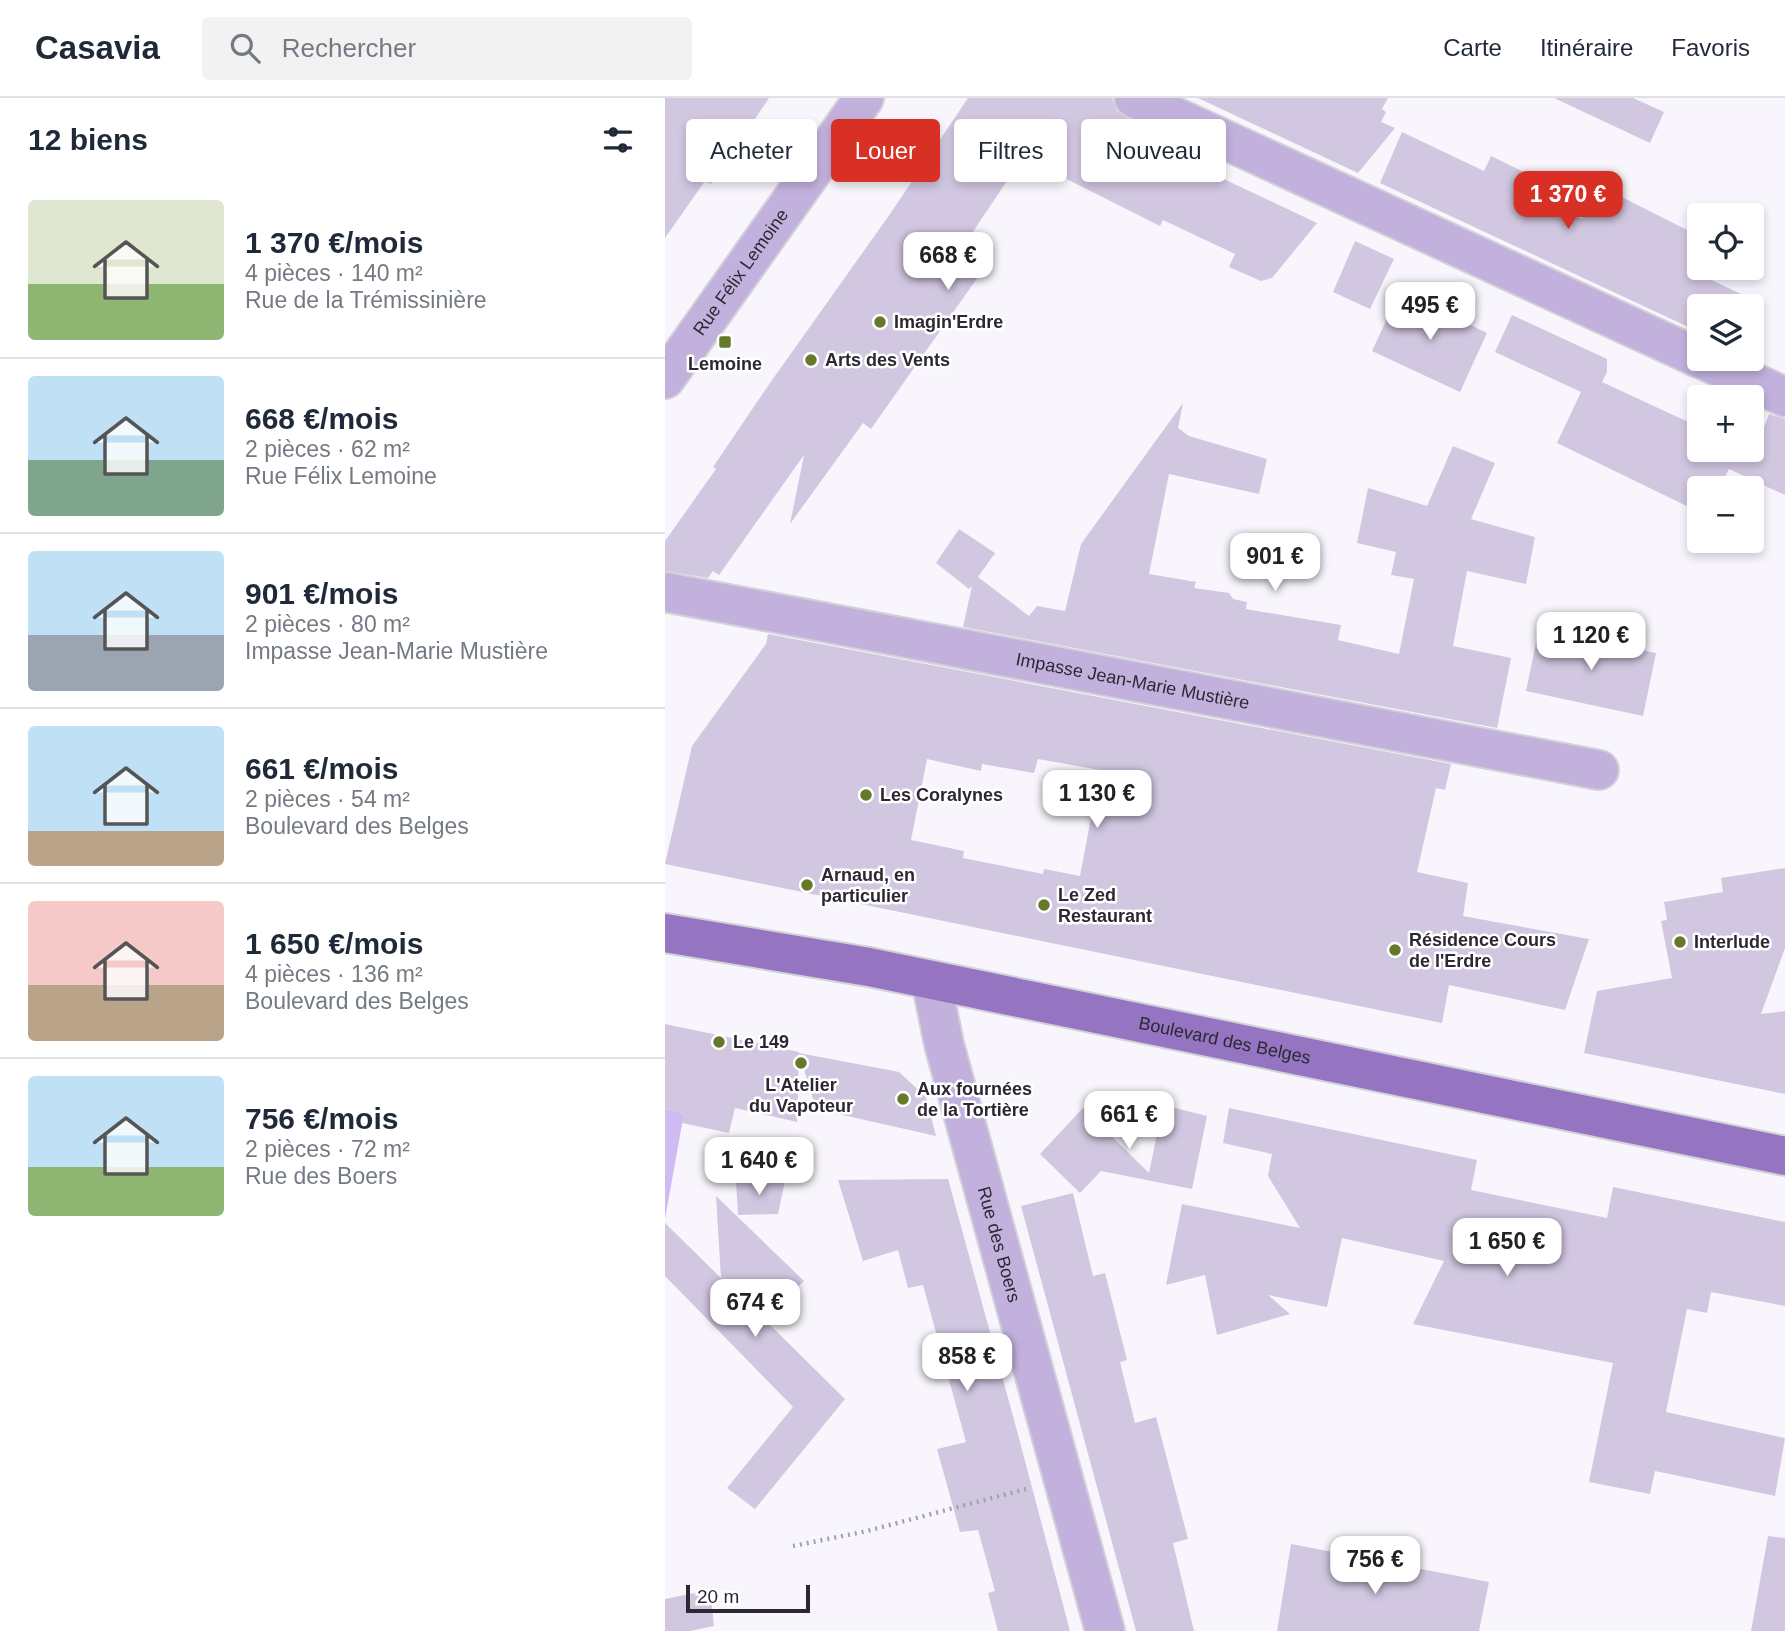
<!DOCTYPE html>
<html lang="fr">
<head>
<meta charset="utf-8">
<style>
	:root { --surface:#fff; --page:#f2f2f3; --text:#1f2937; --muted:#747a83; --line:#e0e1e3; --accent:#d93025 }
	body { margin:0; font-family:Arial,sans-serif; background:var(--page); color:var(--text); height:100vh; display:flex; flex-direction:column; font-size:26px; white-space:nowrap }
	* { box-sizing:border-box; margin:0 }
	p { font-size:23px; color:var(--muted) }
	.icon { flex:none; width:38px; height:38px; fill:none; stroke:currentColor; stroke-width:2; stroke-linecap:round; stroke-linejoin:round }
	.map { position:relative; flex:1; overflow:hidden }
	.sheet { display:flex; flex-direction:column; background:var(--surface); width:665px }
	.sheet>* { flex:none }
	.top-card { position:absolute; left:21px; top:21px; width:665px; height:63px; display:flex; gap:14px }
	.tools { position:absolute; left:1022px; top:105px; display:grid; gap:14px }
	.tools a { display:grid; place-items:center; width:77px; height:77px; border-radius:7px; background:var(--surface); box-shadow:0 4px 10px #0003; font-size:35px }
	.scale { position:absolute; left:21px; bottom:18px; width:124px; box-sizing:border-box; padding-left:7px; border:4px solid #2c2832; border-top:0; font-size:19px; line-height:24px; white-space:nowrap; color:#2c2832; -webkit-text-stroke:5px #fff; paint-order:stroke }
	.price { position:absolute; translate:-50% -60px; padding:0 16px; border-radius:14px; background:#fff; color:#222; font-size:23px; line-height:46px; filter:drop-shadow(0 2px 4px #0008) }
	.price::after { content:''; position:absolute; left:50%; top:42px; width:21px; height:16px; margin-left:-10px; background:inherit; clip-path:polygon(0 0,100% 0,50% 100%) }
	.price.selected { background:var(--accent); color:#fff }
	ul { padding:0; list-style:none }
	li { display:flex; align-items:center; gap:21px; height:175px; padding:0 28px }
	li+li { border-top:2px solid var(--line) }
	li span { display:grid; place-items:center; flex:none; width:196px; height:140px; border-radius:7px; color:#555 }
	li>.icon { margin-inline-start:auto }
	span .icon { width:84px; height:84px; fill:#fffc; stroke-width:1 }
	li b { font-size:30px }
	h2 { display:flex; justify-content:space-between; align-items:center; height:84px; padding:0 28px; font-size:30px }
	.tag { padding:0 24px; border-radius:7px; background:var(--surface); box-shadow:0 4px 10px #0003; font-size:24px; line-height:63px }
	.tag.selected { background:var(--accent); color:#fff }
	header { display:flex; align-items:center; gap:42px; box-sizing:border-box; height:98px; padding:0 35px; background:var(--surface); border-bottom:2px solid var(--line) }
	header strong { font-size:33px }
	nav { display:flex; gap:38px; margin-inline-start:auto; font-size:24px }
	.search { width:490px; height:63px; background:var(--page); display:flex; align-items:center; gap:18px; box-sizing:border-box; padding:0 24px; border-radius:7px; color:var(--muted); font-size:26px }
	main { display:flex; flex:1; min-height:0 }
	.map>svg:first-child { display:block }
	.green { fill:#cfbbef }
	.building { fill:#d1c7e1; fill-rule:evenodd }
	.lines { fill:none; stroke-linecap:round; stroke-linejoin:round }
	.minor-casing { stroke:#d3d1d8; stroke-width:42 }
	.major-casing { stroke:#d3d1d8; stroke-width:42 }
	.path { stroke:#a3a0a8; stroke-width:4.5; stroke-dasharray:2 5; stroke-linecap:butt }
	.minor { stroke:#c2b1dd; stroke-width:38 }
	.major { stroke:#9574c2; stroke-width:38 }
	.poi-dot { fill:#65792a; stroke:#fff; stroke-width:2.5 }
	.labels { text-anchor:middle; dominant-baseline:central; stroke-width:5; stroke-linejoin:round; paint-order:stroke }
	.street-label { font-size:18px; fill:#2c2832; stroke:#fff }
	.poi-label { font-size:18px; font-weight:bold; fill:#2c2832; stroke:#fff; text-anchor:start }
</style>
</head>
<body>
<header>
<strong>Casavia</strong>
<div class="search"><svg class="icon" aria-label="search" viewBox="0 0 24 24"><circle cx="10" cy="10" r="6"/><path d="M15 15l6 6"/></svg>Rechercher</div>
<nav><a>Carte</a><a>Itinéraire</a><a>Favoris</a></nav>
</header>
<main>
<section class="sheet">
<h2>12 biens<svg class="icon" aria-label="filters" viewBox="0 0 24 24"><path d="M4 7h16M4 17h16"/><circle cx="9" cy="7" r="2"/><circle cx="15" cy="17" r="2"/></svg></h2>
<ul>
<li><span style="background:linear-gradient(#dfe7d0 60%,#8fb573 0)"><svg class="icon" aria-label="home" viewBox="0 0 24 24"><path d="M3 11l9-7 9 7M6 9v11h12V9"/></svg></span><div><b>1 370 €/mois</b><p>4 pièces · 140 m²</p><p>Rue de la Trémissinière</p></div></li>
<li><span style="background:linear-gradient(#bfe0f5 60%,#7fa58c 0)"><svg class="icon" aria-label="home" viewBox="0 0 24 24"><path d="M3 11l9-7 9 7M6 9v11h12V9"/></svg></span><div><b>668 €/mois</b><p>2 pièces · 62 m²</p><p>Rue Félix Lemoine</p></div></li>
<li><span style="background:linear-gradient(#bfe0f5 60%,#9aa5b1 0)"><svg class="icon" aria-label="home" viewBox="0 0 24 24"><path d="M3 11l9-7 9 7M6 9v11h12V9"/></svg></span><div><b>901 €/mois</b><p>2 pièces · 80 m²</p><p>Impasse Jean-Marie Mustière</p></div></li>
<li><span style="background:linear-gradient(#bfe0f5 75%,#b9a48a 0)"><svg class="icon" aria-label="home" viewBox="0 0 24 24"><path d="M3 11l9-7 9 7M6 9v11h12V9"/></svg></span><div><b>661 €/mois</b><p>2 pièces · 54 m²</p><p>Boulevard des Belges</p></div></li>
<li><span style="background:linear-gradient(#f6c9c9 60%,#b9a48a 0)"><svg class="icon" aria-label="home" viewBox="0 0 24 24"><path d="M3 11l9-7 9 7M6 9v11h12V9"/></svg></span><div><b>1 650 €/mois</b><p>4 pièces · 136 m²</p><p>Boulevard des Belges</p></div></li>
<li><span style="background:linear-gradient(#bfe0f5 65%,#8fb573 0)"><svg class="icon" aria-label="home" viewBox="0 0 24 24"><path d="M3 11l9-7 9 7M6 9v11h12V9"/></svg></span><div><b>756 €/mois</b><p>2 pièces · 72 m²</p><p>Rue des Boers</p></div></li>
</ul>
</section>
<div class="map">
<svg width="1120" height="1533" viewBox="0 0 1120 1533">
	<rect width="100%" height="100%" fill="#f8f6fc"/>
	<path class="green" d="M 0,1011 L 19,1015 L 0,1121 Z"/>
	<path class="building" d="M 0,0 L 104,0 L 46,86 L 40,83 L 0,140 Z
		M 303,0 L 447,0 L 452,13 L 469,24 L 463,36 L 652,125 L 607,180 L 596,183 L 564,169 L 570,156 L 498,122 L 495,128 L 358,59 L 289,162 L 313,179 L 206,331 L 198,325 L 125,426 L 139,357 L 54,477 L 48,473 L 43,480 L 0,473 L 0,443 L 51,371 L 48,369 L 105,285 L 225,116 Z
		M 533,0 L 723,0 L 717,11 L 721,14 L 716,24 L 730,30 L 693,75 Z
		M 889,0 L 968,0 L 999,14 L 985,45 Z
		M 737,34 L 819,73 L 826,58 L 865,77 L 857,93 L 917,121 L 933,87 L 1034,138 L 1034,176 L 1101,208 L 1034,208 L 1034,234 L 715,85 Z
		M 690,143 L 729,161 L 705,211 L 668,194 Z
		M 735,193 L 822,235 L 795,294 L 707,253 Z
		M 847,217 L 942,261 L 942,274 L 937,284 L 1034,329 L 1034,352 L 1091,352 L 1104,316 L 1120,321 L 1120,397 L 1064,371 L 1055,390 L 1034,390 L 1034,414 L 892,345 L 916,294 L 830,254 Z
		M 518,305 L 513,330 L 524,338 L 602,361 L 594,396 L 504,376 L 484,476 L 531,484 L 529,490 L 564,495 L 568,501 L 582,504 L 581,511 L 676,527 L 673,542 L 734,556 L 749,481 L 726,477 L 731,454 L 692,445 L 703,390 L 762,408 L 788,348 L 830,365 L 806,421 L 870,439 L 861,486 L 802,473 L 788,548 L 846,560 L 832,630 L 298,529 L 307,488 L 304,491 L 271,465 L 294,431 L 330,455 L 313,479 L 364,518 L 372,508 L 400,513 L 416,446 Z
		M 874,531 L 991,555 L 978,618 L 861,593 Z
		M 103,536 L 786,666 L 780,692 L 771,690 L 752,774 L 803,785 L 798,818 L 924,841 L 900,912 L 784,887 L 777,925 L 0,766 L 27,648 L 101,546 ZM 262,661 L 316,673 L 317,666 L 369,675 L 373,661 L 435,672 L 415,778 L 379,771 L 378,776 L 298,760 L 299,753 L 246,742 Z
		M 1120,770 L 1120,850 L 1096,916 L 1120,913 L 1120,996 L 919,955 L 932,893 L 1007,880 L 996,823 L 1002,822 L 999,804 L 1058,794 L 1056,780 Z
		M 0,926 L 134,954 L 132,1024 L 70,1010 L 64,1035 L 17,1025 L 19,1015 L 0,1011 Z
		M 134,955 L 234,974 L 261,999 L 271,1038 L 151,1011 Z
		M 498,1007 L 542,1018 L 527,1091 L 436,1073 L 415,1095 L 375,1056 L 418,1010 L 484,1075 Z
		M 564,1010 L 812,1062 L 806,1092 L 942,1120 L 948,1089 L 1120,1124 L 1120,1208 L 1046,1194 L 1042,1215 L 1022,1211 L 1001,1314 L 1120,1340 L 1110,1398 L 990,1373 L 985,1396 L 924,1384 L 948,1265 L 748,1226 L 779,1163 L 677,1140 L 662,1209 L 603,1197 L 625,1216 L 552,1237 L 540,1177 L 501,1187 L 517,1106 L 635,1130 L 603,1078 L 607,1056 L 558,1045 Z
		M 283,1081 L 351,1329 L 405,1533 L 333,1533 L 323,1495 L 330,1493 L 313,1432 L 295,1434 L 272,1351 L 301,1344 L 258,1187 L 243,1190 L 233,1152 L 198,1163 L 173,1082 Z
		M 71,1083 L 120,1083 L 113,1116 L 73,1117 Z
		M 408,1095 L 428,1178 L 440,1175 L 462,1262 L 455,1264 L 470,1325 L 491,1319 L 523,1441 L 508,1445 L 529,1533 L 471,1533 L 356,1108 Z
		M 51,1098 L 139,1183 L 100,1222 L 180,1301 L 90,1411 L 62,1390 L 128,1309 L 0,1178 L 0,1125 L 56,1180 Z
		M 1103,1438 L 1120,1440 L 1120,1533 L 1086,1533 Z
		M 626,1446 L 824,1484 L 814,1533 L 612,1533 Z
		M 45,1492 L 49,1528 L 25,1533 L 0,1533 L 0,1501 Z"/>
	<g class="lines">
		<g class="minor-casing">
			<g id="minor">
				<path d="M 469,0 L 1034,260"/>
				<path d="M 1037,261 L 1120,299"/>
				<path id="s1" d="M 0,281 L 199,0"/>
				<path id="s2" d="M 0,494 L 934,672"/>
				<path id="s3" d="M 266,882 L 279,946 L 440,1533"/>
			</g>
		</g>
		<g class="major-casing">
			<g id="major">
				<path id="s4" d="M 0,835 L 204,869 L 1120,1058"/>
			</g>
		</g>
		<path class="path" d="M 128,1448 L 202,1433 L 361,1391"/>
		<use href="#minor" class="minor"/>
		<use href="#major" class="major"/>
	</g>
	<g class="poi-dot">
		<circle cx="215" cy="224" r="7"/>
		<rect x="53" y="237" width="14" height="14" rx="3.5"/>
		<circle cx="146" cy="262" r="7"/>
		<circle cx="201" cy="697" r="7"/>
		<circle cx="142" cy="787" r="7"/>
		<circle cx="379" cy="807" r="7"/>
		<circle cx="1015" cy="844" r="7"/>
		<circle cx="730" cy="852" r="7"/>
		<circle cx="54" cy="944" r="7"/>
		<circle cx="136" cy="965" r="7"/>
		<circle cx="238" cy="1001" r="7"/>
	</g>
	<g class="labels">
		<g class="street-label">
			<text stroke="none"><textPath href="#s1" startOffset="131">Rue Félix Lemoine</textPath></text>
			<text stroke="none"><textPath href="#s2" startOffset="476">Impasse Jean-Marie Mustière</textPath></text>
			<text stroke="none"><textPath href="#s4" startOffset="570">Boulevard des Belges</textPath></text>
			<text stroke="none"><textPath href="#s3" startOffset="273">Rue des Boers</textPath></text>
		</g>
		<g class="poi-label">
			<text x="229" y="224">Imagin'Erdre</text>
			<text x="160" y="262">Arts des Vents</text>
			<text x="60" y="266" text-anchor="middle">Lemoine</text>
			<text x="215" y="697">Les Coralynes</text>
			<text x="156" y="777">Arnaud, en<tspan x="156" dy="21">particulier</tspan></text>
			<text x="393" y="797">Le Zed<tspan x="393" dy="21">Restaurant</tspan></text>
			<text x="744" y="842">Résidence Cours<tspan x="744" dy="21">de l'Erdre</tspan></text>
			<text x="1029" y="844">Interlude</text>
			<text x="68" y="944">Le 149</text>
			<text x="136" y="987" text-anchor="middle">L'Atelier<tspan x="136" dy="21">du Vapoteur</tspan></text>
			<text x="252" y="991">Aux fournées<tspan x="252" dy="21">de la Tortière</tspan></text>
		</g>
	</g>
</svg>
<div class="tools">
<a><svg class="icon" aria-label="locate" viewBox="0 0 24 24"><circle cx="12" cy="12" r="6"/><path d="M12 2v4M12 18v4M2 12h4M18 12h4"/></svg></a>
<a><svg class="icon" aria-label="layers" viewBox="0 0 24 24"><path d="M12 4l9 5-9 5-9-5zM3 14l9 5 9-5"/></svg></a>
<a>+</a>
<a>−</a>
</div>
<div class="scale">20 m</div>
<b class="price selected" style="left:903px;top:133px">1 370 €</b>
<b class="price" style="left:283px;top:194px">668 €</b>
<b class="price" style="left:765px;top:244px">495 €</b>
<b class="price" style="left:610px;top:495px">901 €</b>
<b class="price" style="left:926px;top:574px">1 120 €</b>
<b class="price" style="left:432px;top:732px">1 130 €</b>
<b class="price" style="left:464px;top:1053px">661 €</b>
<b class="price" style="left:94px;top:1099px">1 640 €</b>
<b class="price" style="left:842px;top:1180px">1 650 €</b>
<b class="price" style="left:90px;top:1241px">674 €</b>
<b class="price" style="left:302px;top:1295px">858 €</b>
<b class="price" style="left:710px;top:1498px">756 €</b>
<div class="top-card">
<a class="tag">Acheter</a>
<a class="tag selected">Louer</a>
<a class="tag">Filtres</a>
<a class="tag">Nouveau</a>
</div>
</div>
</main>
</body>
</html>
